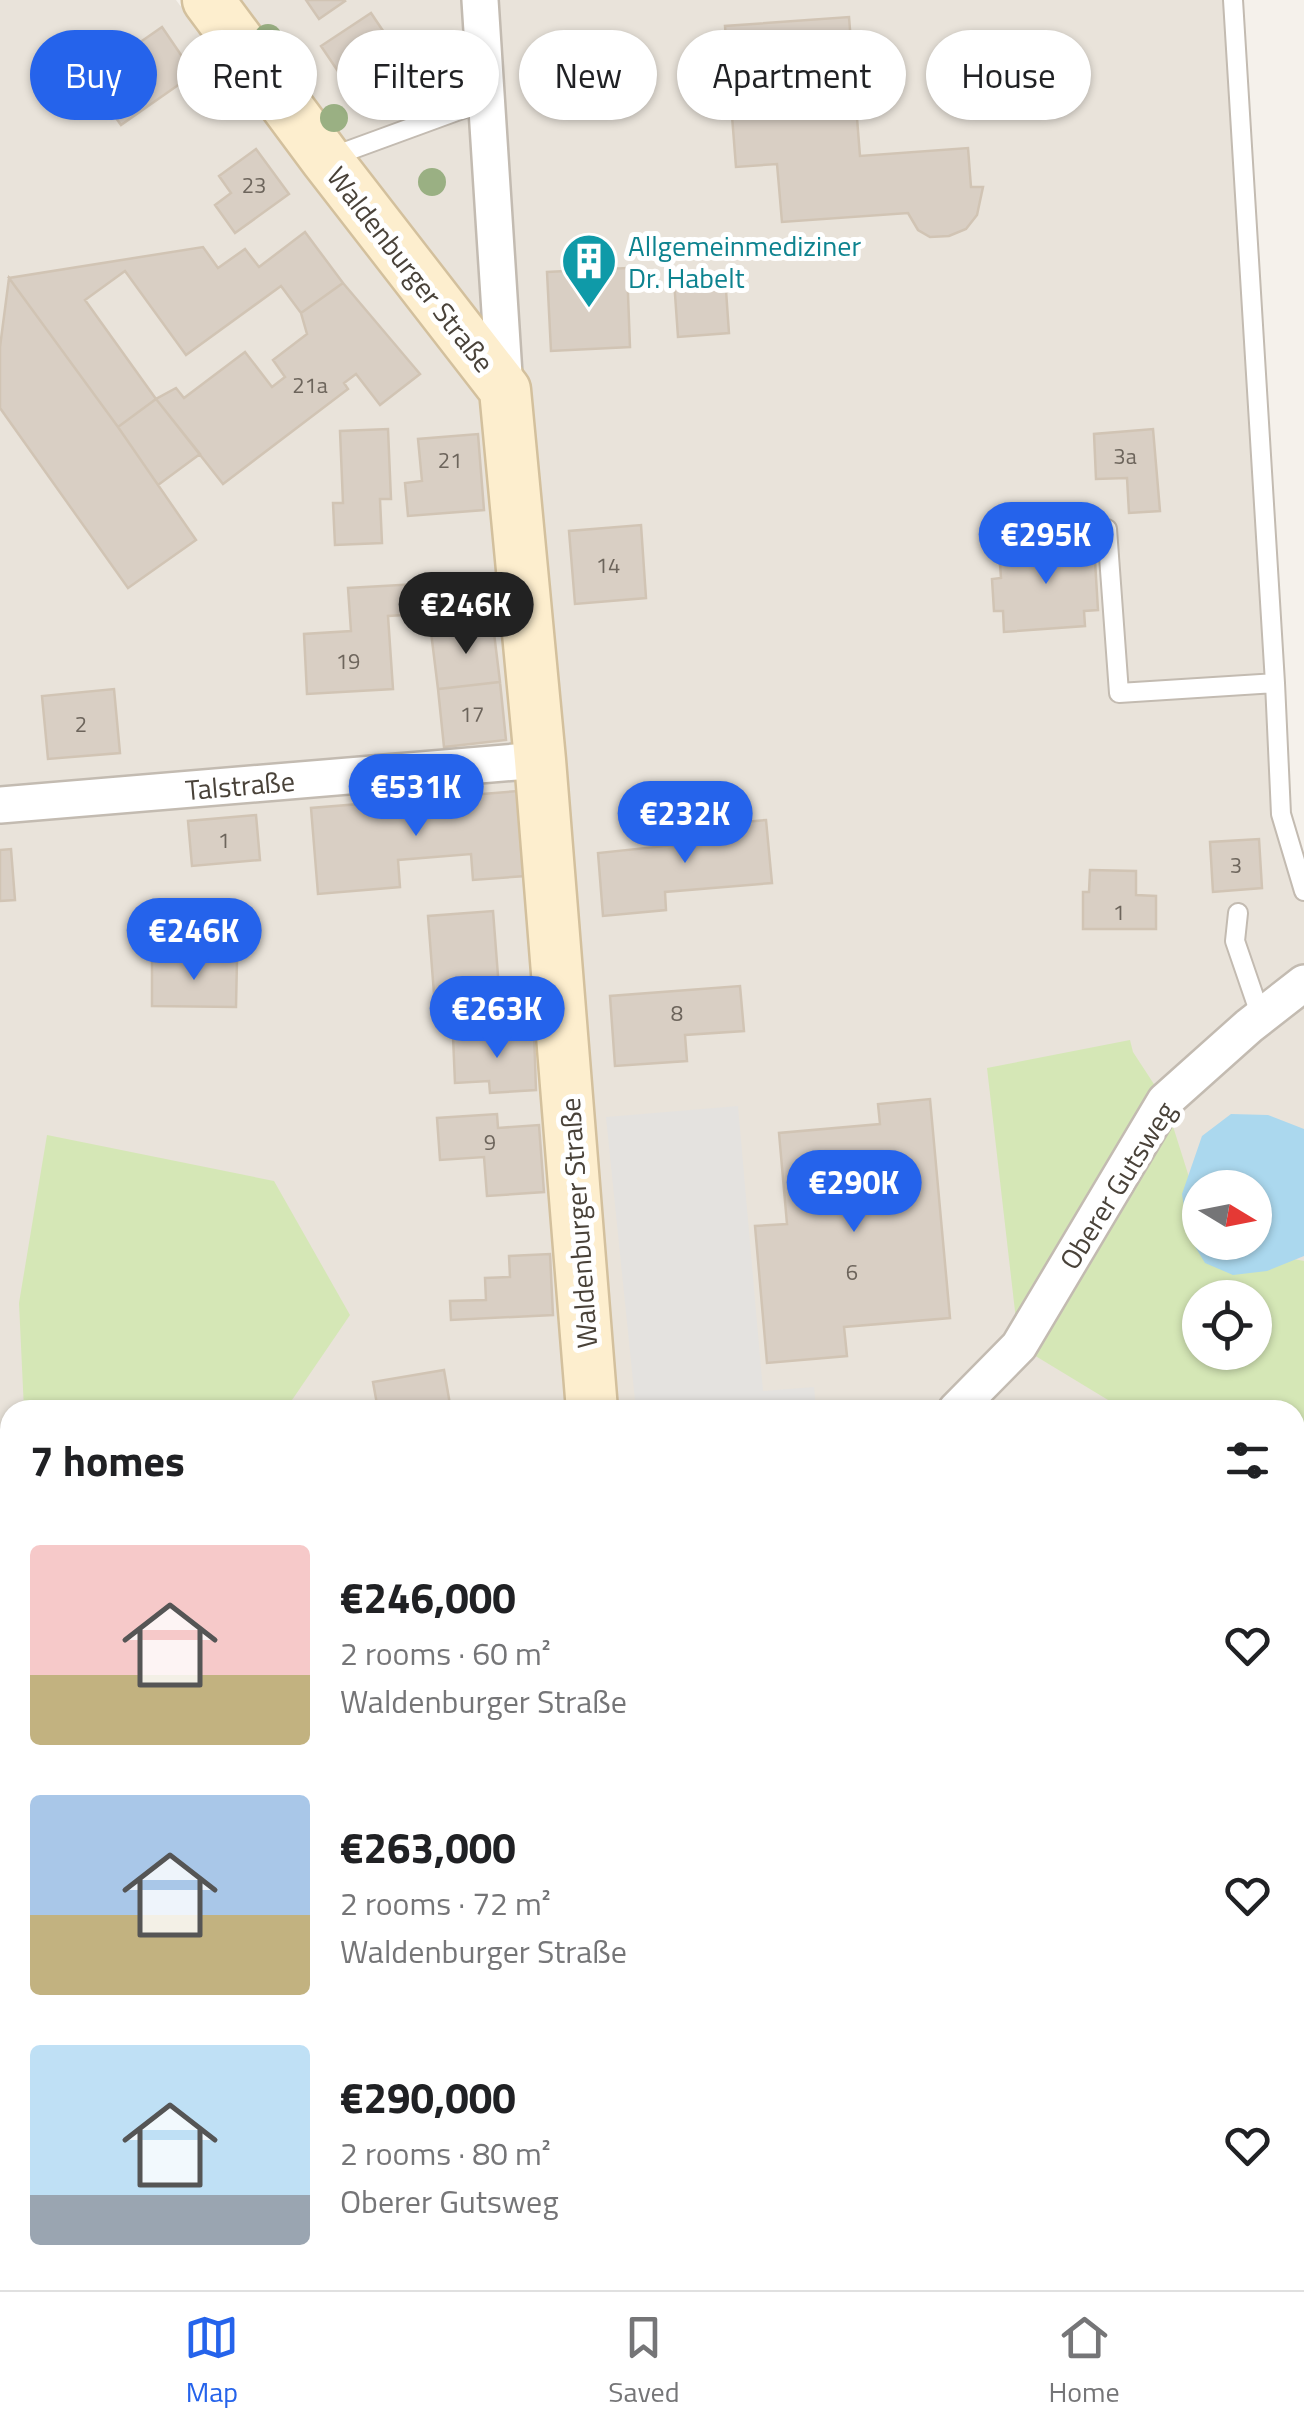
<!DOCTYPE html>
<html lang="en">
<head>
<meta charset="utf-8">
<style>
	:root { --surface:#fff; --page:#f6f6f6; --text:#202124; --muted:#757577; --line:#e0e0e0; --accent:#2563eb }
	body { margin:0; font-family:"Titillium Web",sans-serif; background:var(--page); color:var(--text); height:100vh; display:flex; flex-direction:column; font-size:38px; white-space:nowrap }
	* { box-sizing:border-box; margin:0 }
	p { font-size:32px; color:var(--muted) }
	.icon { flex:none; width:55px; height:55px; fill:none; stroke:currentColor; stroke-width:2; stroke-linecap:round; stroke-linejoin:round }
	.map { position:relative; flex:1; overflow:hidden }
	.drawer { position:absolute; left:0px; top:1400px; width:1305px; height:890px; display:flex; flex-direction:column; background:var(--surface); border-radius:30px 30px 0 0; box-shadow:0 2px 8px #0004 }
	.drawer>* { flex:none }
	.banner { position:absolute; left:30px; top:30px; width:1245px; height:90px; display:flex; gap:20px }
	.needle { width:65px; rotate:100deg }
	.tools { position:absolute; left:1182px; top:1170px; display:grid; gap:20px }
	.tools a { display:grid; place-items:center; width:90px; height:90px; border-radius:50%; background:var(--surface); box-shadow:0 2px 8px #0004; font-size:50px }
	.price { position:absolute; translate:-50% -85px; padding:0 22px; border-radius:35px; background:var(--accent); color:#fff; font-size:32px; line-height:65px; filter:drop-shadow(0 2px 5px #0008) }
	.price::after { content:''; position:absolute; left:50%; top:60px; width:30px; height:22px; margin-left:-15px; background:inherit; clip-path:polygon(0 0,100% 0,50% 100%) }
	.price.active { background:#222; color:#fff }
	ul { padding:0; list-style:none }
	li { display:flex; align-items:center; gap:30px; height:250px; padding:0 30px }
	li span { display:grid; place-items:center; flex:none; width:280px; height:200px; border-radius:10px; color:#555 }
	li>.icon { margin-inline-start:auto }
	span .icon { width:120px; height:120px; fill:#fffc; stroke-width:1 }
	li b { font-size:42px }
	h2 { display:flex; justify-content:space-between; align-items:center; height:120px; padding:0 30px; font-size:42px }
	.chip { padding:0 35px; border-radius:45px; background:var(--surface); box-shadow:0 2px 8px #0004; font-size:35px; line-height:90px }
	.chip.active { background:var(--accent); color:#fff }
	.tabs { display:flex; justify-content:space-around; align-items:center; height:140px; border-top:2px solid var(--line); background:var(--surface); font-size:28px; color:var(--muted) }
	.tabs a { display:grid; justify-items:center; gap:5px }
	.tabs .active { color:var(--accent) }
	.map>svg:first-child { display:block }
	.residential { fill:#e9e3da; fill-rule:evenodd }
	.commercial { fill:#f5e7d8 }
	.green { fill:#d5e7b6; fill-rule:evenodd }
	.parking { fill:#e4e2df }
	.water { fill:#abd8ee; fill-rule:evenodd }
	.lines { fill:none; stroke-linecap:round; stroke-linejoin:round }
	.stream { stroke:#abd8ee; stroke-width:11 }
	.building { fill:#d9cfc4; stroke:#d1c4b4; stroke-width:2.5 }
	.lane-casing { stroke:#c3bbb1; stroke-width:22 }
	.street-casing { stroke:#c3bbb1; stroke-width:40 }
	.secondary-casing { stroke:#d3c09d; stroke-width:55 }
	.lane { stroke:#fff; stroke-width:18 }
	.street { stroke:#fff; stroke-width:35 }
	.secondary { stroke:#fdeece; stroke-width:50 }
	.tree { fill:#9ab083 }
	.labels { text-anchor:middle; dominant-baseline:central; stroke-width:10; stroke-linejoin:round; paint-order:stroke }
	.number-label { font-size:22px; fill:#6d655c }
	.culture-label { font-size:28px; fill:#0d838f; stroke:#fff; text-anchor:start }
	.street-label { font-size:28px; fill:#494239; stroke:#fff }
</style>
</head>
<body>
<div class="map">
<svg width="1304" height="2290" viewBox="0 0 1304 2290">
	<rect width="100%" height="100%" fill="#f5f1eb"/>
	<path class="residential" d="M 0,0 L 176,0 L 306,174 L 482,399 L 516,762 L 568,1410 L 10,1410 L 10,1989 L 0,1987 Z
		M 233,0 L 1241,0 L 1286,809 L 1304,866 L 1304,1790 L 1295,1791 L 1295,1410 L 612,1410 L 520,382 ZM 1200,1188 L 1255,1188 L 1255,1242 L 1200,1242 ZM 1200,1298 L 1255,1298 L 1255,1352 L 1200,1352 Z
		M 1304,1844 L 1304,2290 L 985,2290 L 992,2280 L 1295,2280 L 1295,1845 Z"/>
	<path class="commercial" d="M 429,2280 L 992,2280 L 985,2290 L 427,2290 Z"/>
	<path class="green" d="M 1130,1040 L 1133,1052 L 1165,1101 L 1200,1212 L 1200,1242 L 1211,1243 L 1304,1261 L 1304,1790 L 1295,1791 L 1295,1410 L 1117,1410 L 1118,1406 L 1019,1346 L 987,1068 ZM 1200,1298 L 1255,1298 L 1255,1352 L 1200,1352 Z
		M 47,1135 L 274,1181 L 350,1315 L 290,1403 L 289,1410 L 24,1410 L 19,1303 Z"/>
	<path class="parking" d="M 738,1106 L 763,1391 L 814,1387 L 816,1410 L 636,1410 L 606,1117 Z"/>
	<path class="water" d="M 1231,1114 L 1268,1115 L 1304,1129 L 1304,1256 L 1267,1271 L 1233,1275 L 1205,1263 L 1188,1235 L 1182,1194 L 1202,1136 ZM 1200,1188 L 1255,1188 L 1255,1242 L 1200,1242 Z"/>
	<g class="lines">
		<path class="stream" d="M 1295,1652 L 1304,1651
			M 0,2219 L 10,2218
			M 985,2290 L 992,2280"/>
	</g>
	<path class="building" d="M 306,0 L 344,0 L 345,1 L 319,19 Z
		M 371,13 L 404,62 L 354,95 L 321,46 Z
		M 849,17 L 860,156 L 968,148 L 971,187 L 983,187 L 977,215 L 966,229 L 949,236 L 930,237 L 918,230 L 908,213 L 782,222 L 777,164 L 736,167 L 725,26 Z
		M 162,27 L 194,74 L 121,125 L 104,101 L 115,94 L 109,84 L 115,80 L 106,66 Z
		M 104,37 L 117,59 L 106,66 L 115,80 L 66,109 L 44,72 Z
		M 256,149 L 289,194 L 235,233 L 215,205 L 231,193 L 219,176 Z
		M 305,232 L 343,283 L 301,313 L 281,286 L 186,355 L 125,271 L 85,300 L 156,399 L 118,427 L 9,278 L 203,247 L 218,268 L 245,249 L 259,267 Z
		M 627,268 L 630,347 L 551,351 L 547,272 Z
		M 725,276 L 729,333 L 678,337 L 674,280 Z
		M 9,278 L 118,427 L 196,540 L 128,588 L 0,408 L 0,347 Z
		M 343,283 L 420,374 L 380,405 L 356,374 L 344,383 L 348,389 L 223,484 L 156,399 L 176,388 L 184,398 L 245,352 L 272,387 L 285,377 L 273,360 L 307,334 L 301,313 Z
		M 156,399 L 200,454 L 158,485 L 118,427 Z
		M 388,429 L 391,499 L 380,499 L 382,543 L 335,545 L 333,503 L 343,503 L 340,431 Z
		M 1153,429 L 1160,511 L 1129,513 L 1127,478 L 1096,479 L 1094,434 Z
		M 478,434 L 484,510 L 408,516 L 405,483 L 422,481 L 418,439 Z
		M 641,525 L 646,598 L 575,604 L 569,531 Z
		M 1094,544 L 1098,610 L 1084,611 L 1085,626 L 1004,632 L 1003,611 L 994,611 L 992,579 L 1001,578 L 999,550 Z
		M 435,583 L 437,613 L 388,616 L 393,689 L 307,694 L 304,634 L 351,631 L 348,588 Z
		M 493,625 L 500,682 L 438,689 L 431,632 Z
		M 500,682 L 506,740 L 444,747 L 438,689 Z
		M 114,689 L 120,753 L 48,759 L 42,696 Z
		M 518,791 L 525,876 L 473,880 L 471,854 L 398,860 L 400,887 L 318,894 L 311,808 Z
		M 256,815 L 260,860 L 192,866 L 188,821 Z
		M 766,820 L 772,883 L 665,892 L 666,910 L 603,916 L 598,853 L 675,845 L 674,828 Z
		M 1259,839 L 1262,888 L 1213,892 L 1210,842 Z
		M 11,849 L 15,900 L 0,901 L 0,850 Z
		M 1090,870 L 1136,871 L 1136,895 L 1156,896 L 1156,929 L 1083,929 L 1083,892 L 1089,892 Z
		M 493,911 L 499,989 L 434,994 L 428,916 Z
		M 152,959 L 237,960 L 236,1007 L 152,1006 Z
		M 740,986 L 744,1031 L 685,1035 L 687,1061 L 615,1066 L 610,996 Z
		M 534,1033 L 536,1090 L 490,1093 L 489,1081 L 455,1083 L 453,1037 Z
		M 930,1099 L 950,1318 L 844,1327 L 847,1356 L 767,1363 L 755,1226 L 787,1224 L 779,1133 L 880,1124 L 878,1104 Z
		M 497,1114 L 498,1128 L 539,1125 L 544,1192 L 487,1196 L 484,1157 L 440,1160 L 437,1118 Z
		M 550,1254 L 553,1315 L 451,1320 L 450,1301 L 486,1300 L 485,1278 L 510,1277 L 509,1256 Z
		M 444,1370 L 451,1410 L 378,1410 L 373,1382 Z
		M 0,1640 L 10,1641 L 1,1711 L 0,1711 Z
		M 1295,1947 L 1304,1951 L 1304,1999 L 1295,2019 Z
		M 1295,2134 L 1304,2138 L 1304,2157 L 1295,2177 Z
		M 687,2280 L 750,2280 L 785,2290 L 686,2290 Z
		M 1097,2280 L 1246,2280 L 1242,2290 L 1092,2290 Z"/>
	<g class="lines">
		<g class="lane-casing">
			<path id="lane" d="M 1233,0 L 1275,683
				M 331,157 L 487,100
				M 1107,529 L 1119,693 L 1275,683 L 1281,814 L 1304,891
				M 1238,913 L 1235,941 L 1261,1017"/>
		</g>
		<g class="street-casing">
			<path id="street" d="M 480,0 L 505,390
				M 0,805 L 540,760
				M 956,1410 L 1019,1346 L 1165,1101 L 1249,1026 L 1304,983
				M 0,1495 L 10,1519
				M 0,1744 L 10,1745
				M 0,1845 L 10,1846
				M 0,1963 L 10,1964"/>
		</g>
		<g class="secondary-casing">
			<path id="secondary" d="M 208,0 L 326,159 L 505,390 L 540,760 L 592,1410
				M 1295,1818 L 1304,1817
				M 404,2290 L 405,2280"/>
		</g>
		<use href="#lane" class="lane"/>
		<use href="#street" class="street"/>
		<use href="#secondary" class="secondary"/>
	</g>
	<g class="tree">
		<circle cx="268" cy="38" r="14"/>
		<circle cx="294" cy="71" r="14"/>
		<circle cx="334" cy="118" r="14"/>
		<circle cx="432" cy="182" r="14"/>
	</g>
	<defs>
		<g id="building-pin" transform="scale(2.875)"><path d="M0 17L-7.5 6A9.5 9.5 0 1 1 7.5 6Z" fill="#0f9aa8" stroke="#fff"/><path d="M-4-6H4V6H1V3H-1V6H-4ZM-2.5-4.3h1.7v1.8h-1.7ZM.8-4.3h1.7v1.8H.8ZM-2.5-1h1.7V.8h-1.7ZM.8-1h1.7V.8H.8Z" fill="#fff"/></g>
	</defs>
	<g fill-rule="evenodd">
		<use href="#building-pin" x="589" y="261"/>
	</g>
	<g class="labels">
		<g class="number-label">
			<text x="254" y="185">23</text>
			<text x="310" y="385">21a</text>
			<text x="1125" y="456">3a</text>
			<text x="450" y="460">21</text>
			<text x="608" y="565">14</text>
			<text x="348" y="661">19</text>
			<text x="472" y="714">17</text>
			<text x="81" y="724">2</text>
			<text x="224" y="840">1</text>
			<text x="1236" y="865">3</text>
			<text x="1119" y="912">1</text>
			<text x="677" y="1013">8</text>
			<text x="490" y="1142">9</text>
			<text x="852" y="1272">6</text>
		</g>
		<g class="culture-label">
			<text x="628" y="245">Allgemeinmediziner<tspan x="628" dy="32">Dr. Habelt</tspan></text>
		</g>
		<g class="street-label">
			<text transform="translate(411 269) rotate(52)">Waldenburger Straße</text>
			<text transform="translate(240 785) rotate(-5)">Talstraße</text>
			<text transform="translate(1117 1185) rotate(-58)">Oberer Gutsweg</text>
			<text transform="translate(578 1223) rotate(-94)">Waldenburger Straße</text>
		</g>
	</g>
</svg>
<div class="tools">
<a><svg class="needle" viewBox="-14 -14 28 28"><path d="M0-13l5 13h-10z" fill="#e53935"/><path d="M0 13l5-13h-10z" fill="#757577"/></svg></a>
<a><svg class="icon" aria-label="locate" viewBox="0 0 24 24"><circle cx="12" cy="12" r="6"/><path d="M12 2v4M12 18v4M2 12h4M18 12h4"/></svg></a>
</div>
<b class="price" style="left:1046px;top:587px">€295K</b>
<b class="price active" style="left:466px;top:657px">€246K</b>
<b class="price" style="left:416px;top:839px">€531K</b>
<b class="price" style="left:685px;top:866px">€232K</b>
<b class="price" style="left:194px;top:983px">€246K</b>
<b class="price" style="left:497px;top:1061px">€263K</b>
<b class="price" style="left:854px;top:1235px">€290K</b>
<div class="banner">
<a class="chip active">Buy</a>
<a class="chip">Rent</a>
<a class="chip">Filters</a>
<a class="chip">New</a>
<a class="chip">Apartment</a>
<a class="chip">House</a>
</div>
<section class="drawer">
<h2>7 homes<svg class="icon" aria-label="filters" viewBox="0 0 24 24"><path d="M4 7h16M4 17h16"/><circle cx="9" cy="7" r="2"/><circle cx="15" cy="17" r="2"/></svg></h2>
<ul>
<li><span style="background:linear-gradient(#f6c9c9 65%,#c2b280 0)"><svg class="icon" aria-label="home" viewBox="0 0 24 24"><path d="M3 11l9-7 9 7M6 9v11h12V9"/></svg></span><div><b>€246,000</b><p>2 rooms · 60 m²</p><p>Waldenburger Straße</p></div><svg class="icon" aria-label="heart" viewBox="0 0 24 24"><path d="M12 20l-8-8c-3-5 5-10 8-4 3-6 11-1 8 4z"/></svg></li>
<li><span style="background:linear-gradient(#a9c7e8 60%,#c2b280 0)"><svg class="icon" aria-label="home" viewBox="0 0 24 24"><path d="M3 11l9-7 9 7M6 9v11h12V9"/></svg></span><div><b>€263,000</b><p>2 rooms · 72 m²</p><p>Waldenburger Straße</p></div><svg class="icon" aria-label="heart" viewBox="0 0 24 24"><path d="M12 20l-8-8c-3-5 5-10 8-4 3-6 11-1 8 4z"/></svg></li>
<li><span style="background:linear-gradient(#bfe0f5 75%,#9aa5b1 0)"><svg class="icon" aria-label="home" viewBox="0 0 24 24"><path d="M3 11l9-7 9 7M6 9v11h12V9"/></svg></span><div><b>€290,000</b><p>2 rooms · 80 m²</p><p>Oberer Gutsweg</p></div><svg class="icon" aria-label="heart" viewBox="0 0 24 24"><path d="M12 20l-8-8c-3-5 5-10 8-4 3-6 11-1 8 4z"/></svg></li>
</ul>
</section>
</div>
<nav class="tabs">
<a class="active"><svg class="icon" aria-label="map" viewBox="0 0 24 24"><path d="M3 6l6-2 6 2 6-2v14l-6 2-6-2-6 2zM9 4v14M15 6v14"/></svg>Map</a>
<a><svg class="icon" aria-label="saved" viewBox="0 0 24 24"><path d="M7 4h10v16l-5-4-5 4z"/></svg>Saved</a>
<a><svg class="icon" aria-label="home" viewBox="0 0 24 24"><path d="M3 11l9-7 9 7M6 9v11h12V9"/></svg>Home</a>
</nav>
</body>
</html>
